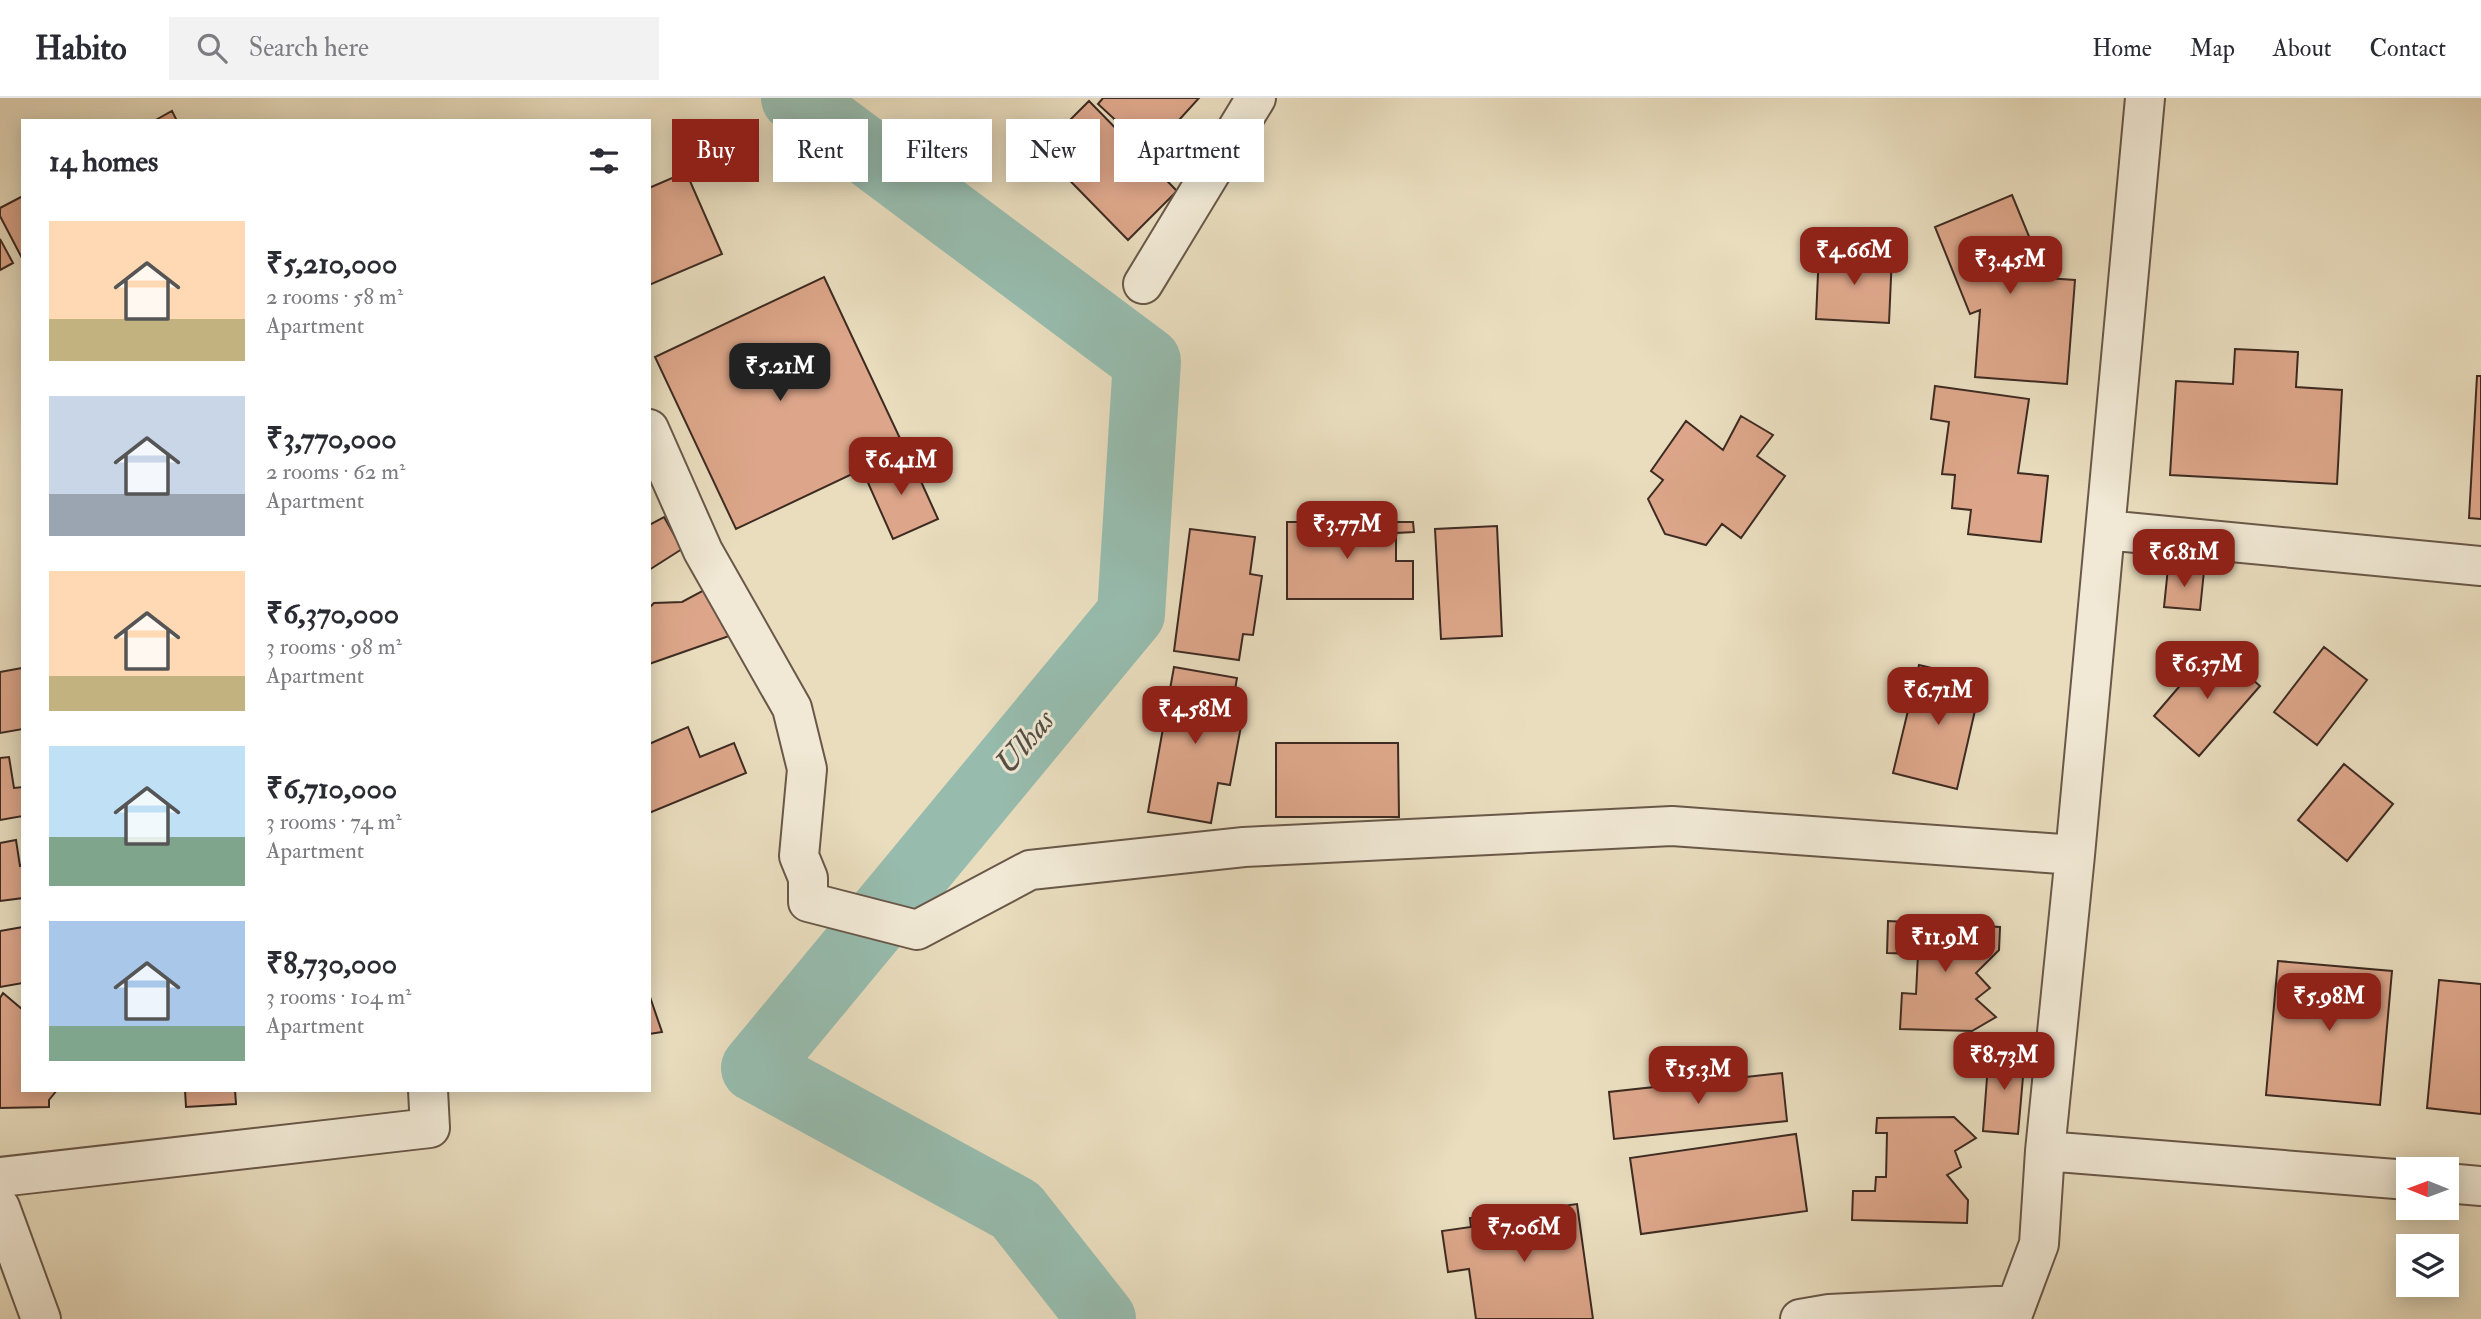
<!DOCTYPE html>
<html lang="en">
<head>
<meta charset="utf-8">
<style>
	:root { --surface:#fff; --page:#f2f2f3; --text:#2b2b33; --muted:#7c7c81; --line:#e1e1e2; --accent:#8f2418 }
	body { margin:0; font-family:"IM FELL Double Pica",serif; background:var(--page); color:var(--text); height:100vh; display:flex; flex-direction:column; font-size:26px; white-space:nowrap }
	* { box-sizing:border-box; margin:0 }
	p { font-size:23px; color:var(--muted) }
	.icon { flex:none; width:38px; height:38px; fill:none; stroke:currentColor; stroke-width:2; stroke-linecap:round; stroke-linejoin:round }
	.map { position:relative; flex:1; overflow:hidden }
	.side { position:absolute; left:21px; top:21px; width:630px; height:973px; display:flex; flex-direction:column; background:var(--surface); border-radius:0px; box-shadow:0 4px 18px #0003 }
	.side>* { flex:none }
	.guide { position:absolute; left:672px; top:21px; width:665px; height:63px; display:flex; gap:14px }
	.needle { width:46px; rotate:271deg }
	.fabs { position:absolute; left:2396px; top:1059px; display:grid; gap:14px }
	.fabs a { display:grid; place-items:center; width:63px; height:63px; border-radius:0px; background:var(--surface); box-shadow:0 4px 18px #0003; font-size:35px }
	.price { position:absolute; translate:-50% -60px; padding:0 16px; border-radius:14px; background:var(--accent); color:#fff; font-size:23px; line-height:46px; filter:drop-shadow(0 2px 4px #0008) }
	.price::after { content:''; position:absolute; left:50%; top:42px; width:21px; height:16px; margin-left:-10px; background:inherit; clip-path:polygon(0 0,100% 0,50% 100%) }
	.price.selected { background:#222; color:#fff }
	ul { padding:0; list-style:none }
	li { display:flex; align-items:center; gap:21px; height:175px; padding:0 28px }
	li span { display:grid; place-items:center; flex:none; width:196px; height:140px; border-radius:0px; color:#555 }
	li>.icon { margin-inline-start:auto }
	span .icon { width:84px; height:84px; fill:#fffc; stroke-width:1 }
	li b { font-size:30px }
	h2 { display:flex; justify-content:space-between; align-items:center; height:84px; padding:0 28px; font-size:30px }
	.chip { padding:0 24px; border-radius:0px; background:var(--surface); box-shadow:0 4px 18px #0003; font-size:24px; line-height:63px }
	.chip.selected { background:var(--accent); color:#fff }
	header { display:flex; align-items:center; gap:42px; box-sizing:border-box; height:98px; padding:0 35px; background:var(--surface); border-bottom:2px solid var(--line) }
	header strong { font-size:33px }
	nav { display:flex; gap:38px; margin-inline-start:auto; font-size:24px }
	.search { width:490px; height:63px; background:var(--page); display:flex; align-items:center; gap:18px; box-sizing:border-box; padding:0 24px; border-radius:0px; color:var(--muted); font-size:26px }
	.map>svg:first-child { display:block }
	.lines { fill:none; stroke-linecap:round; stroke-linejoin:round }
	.river { stroke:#97bcae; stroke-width:68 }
	.building { fill:#dda68a; stroke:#3e2b22; stroke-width:2 }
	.minor-casing { stroke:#695849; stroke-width:42 }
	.minor { stroke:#f1e9d5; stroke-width:38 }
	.labels { text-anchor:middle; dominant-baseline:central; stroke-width:6; stroke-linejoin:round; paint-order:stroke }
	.water-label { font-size:32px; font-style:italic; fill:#544f45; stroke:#f1e9d5 }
</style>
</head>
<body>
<header>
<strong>Habito</strong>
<div class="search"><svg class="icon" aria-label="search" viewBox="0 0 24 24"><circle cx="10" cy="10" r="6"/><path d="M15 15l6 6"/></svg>Search here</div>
<nav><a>Home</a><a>Map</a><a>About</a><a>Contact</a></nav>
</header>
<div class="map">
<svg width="2481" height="1221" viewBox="0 0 2481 1221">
	<rect width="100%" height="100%" fill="#e9ddbe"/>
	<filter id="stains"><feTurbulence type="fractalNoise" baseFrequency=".00286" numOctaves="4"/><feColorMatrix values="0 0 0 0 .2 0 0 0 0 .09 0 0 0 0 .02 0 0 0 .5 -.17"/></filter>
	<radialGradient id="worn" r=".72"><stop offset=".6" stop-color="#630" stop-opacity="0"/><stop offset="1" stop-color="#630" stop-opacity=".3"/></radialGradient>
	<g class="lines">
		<path class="river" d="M 795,0 L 1147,263 L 1131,516 L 755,970 L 1016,1112 L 1102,1221"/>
	</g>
	<path class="building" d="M 1103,0 L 1199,0 L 1150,54 L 1098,6 Z
		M 1089,3 L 1177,93 L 1128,142 L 1040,52 Z
		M 172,13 L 177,23 L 154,23 Z
		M 686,74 L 722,156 L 649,187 L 649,90 Z
		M 2012,97 L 2046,180 L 2075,182 L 2067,286 L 1975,279 L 1980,212 L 1970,216 L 1935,129 Z
		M 23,98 L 23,162 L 0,118 L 0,110 Z
		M 0,141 L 13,165 L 0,172 Z
		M 1819,153 L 1892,157 L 1889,225 L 1816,221 Z
		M 824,179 L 905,351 L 736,431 L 655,259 Z
		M 2235,251 L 2298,254 L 2296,289 L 2342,292 L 2337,386 L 2170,377 L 2176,283 L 2233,286 Z
		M 2477,278 L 2481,278 L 2481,421 L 2469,420 Z
		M 1935,288 L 2029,301 L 2018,375 L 2048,378 L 2041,444 L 1968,436 L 1971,412 L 1952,410 L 1955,377 L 1942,376 L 1949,324 L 1931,321 Z
		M 1741,318 L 1773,337 L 1757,358 L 1785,378 L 1741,440 L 1722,426 L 1706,447 L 1665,436 L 1648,401 L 1663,382 L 1651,373 L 1686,323 L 1723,352 Z
		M 909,357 L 938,421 L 893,441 L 865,378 Z
		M 664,419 L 682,451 L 649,472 L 649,427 Z
		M 1287,424 L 1413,424 L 1414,434 L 1396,435 L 1396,463 L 1413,463 L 1413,501 L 1287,501 Z
		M 1497,428 L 1502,538 L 1441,541 L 1435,431 Z
		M 1190,431 L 1255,439 L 1250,476 L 1262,478 L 1253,537 L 1243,536 L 1239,562 L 1174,553 Z
		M 2168,470 L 2204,473 L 2200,512 L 2164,509 Z
		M 706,491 L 732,537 L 649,566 L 649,510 L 654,505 L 682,504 Z
		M 2214,548 L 2260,588 L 2199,658 L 2154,618 Z
		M 2324,549 L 2367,582 L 2317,647 L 2274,614 Z
		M 1919,567 L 1982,582 L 1957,691 L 1893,675 Z
		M 1174,569 L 1237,580 L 1229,626 L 1241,628 L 1230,687 L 1218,685 L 1211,725 L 1148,714 Z
		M 22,570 L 23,631 L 0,635 L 0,574 Z
		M 688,629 L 700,659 L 734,645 L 746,675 L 649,715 L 649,646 Z
		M 1276,645 L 1398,645 L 1399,719 L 1276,719 Z
		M 9,659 L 14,690 L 23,689 L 23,718 L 0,722 L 0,660 Z
		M 2344,666 L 2393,706 L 2347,763 L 2298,722 Z
		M 16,742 L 20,768 L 23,767 L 23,800 L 0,803 L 0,745 Z
		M 1888,823 L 2000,829 L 1999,852 L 1976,875 L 1990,890 L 1976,901 L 1996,919 L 1972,933 L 1900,931 L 1902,895 L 1916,896 L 1918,856 L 1887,855 Z
		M 23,829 L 23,885 L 0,889 L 0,833 Z
		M 2278,863 L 2392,873 L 2380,1007 L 2266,997 Z
		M 2439,882 L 2481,886 L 2481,1016 L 2427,1010 Z
		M 3,895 L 23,912 L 23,992 L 57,992 L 49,1002 L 49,1009 L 0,1010 L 0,900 Z
		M 649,896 L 662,934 L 649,936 Z
		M 1989,953 L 2025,956 L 2018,1036 L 1983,1033 Z
		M 1782,975 L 1787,1023 L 1614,1041 L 1609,994 Z
		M 185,992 L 235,992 L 236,1006 L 186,1009 Z
		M 1954,1019 L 1976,1040 L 1955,1053 L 1961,1069 L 1947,1077 L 1968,1102 L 1967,1125 L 1852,1122 L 1853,1093 L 1875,1093 L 1876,1079 L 1886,1079 L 1887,1035 L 1876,1035 L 1877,1020 Z
		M 1796,1036 L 1807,1113 L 1641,1136 L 1630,1060 Z
		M 1577,1106 L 1593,1221 L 1476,1221 L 1469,1171 L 1448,1174 L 1442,1133 L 1471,1129 L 1470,1120 Z"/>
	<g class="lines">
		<g class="minor-casing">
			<path id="minor" d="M 1143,186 L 1256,0
				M 649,331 L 703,453 L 792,610 L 807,671 L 799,758 L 808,780 L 808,804 L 917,832 L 1030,772 L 1244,749 L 1672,728 L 2075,757
				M 2105,432 L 2481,468
				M 2045,1053 L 2408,1082
				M 0,1079 L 430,1030 L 428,992
				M 2446,1085 L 2481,1088
				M 0,1109 L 41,1221
				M 1800,1221 L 1829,1216 L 2016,1207
				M 2011,1221 L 2039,1146 L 2045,1053 L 2075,757 L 2145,0"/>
		</g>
		<use href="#minor" class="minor"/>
	</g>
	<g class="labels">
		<g class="water-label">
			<text transform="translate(1025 644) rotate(-50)">Ulhas</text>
		</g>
	</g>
	<rect width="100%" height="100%" filter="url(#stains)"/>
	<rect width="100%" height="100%" fill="url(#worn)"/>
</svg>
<div class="fabs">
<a><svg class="needle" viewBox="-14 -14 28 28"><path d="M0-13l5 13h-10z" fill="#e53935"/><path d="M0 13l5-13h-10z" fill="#7c7c81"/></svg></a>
<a><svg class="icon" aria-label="layers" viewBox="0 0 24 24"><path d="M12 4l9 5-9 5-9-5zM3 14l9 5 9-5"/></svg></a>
</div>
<b class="price" style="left:1854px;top:189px">₹4.66M</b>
<b class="price" style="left:2010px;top:198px">₹3.45M</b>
<b class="price selected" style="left:780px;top:305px">₹5.21M</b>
<b class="price" style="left:901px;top:399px">₹6.41M</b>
<b class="price" style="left:1347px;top:463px">₹3.77M</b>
<b class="price" style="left:2184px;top:491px">₹6.81M</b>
<b class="price" style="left:2207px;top:603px">₹6.37M</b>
<b class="price" style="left:1938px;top:629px">₹6.71M</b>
<b class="price" style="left:1195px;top:648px">₹4.58M</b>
<b class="price" style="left:1945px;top:876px">₹11.9M</b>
<b class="price" style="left:2329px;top:935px">₹5.98M</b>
<b class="price" style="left:2004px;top:994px">₹8.73M</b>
<b class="price" style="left:1698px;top:1008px">₹15.3M</b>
<b class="price" style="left:1524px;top:1166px">₹7.06M</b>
<div class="guide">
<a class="chip selected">Buy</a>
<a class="chip">Rent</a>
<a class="chip">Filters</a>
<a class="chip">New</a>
<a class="chip">Apartment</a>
</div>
<section class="side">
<h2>14 homes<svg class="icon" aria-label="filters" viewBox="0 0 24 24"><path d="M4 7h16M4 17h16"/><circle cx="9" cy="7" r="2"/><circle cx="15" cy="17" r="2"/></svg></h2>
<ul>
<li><span style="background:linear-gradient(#ffd9b3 70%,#c2b280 0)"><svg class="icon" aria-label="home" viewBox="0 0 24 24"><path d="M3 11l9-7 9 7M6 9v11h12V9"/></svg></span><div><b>₹5,210,000</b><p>2 rooms · 58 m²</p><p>Apartment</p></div></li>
<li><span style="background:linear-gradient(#c9d6e8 70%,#9aa5b1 0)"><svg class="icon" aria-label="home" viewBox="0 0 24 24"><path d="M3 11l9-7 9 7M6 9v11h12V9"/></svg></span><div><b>₹3,770,000</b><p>2 rooms · 62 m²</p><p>Apartment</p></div></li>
<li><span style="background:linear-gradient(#ffd9b3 75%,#c2b280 0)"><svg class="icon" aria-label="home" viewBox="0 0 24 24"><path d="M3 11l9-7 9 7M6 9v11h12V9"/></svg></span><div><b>₹6,370,000</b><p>3 rooms · 98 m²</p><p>Apartment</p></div></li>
<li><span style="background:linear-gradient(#bfe0f5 65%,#7fa58c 0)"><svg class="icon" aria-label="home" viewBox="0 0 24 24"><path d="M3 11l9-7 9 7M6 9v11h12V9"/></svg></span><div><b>₹6,710,000</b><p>3 rooms · 74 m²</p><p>Apartment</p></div></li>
<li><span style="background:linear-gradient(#a9c7e8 75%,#7fa58c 0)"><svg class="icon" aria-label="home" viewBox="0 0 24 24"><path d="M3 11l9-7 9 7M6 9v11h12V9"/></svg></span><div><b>₹8,730,000</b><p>3 rooms · 104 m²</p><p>Apartment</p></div></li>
</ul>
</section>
</div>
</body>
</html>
